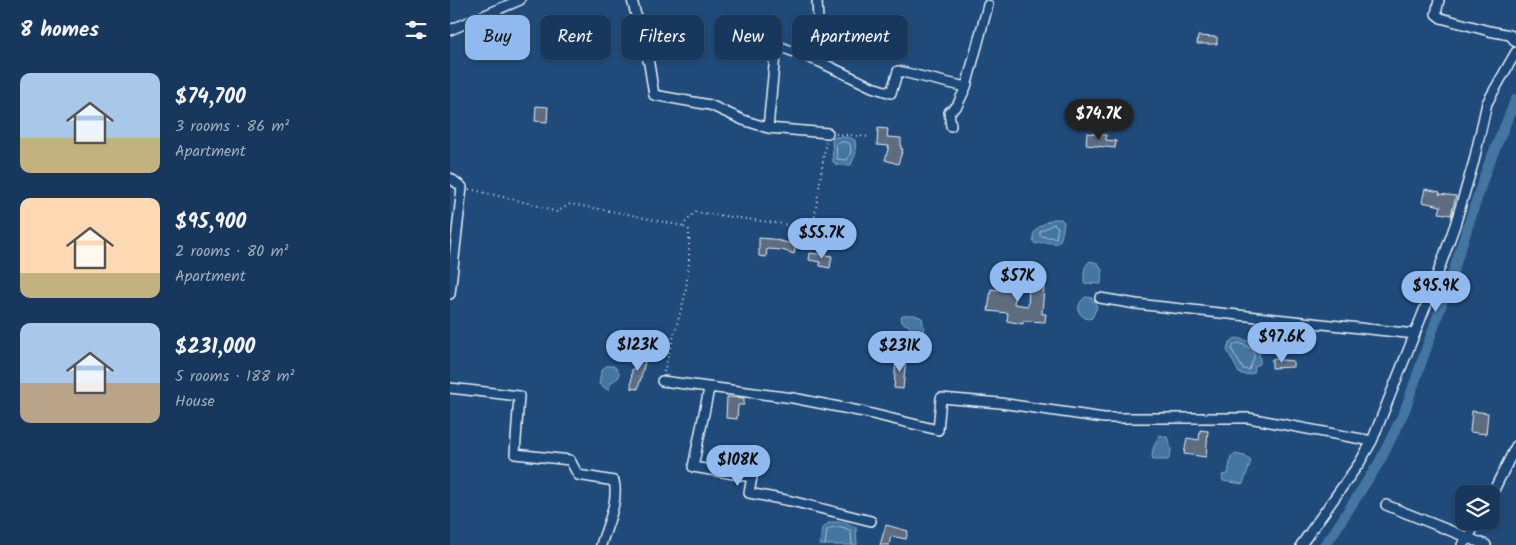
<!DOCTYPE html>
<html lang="en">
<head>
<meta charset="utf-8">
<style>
	:root { --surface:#17385c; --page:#203f62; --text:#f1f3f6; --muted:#9eacbb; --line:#365272; --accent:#90b9f0 }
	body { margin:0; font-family:Kalam,sans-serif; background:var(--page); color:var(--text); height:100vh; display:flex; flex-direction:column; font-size:19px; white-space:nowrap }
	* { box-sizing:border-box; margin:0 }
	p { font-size:16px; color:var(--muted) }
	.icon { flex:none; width:28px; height:28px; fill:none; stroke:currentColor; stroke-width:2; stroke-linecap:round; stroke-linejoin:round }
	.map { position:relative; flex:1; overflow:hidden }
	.sheet { display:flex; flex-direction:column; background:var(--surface); width:450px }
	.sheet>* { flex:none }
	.banner { position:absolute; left:15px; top:15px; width:475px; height:45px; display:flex; gap:10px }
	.controls { position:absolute; left:1005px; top:485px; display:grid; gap:10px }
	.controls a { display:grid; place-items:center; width:45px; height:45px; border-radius:10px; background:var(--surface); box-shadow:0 1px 4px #0004,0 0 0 1px var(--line); font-size:25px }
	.price { position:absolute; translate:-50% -42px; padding:0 11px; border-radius:18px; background:var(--accent); color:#111; font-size:16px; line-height:32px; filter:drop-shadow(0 1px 2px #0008) }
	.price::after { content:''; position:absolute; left:50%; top:30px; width:15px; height:11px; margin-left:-8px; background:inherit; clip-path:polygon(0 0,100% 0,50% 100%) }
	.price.active { background:#222; color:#fff }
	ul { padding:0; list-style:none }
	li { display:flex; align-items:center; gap:15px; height:125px; padding:0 20px }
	li span { display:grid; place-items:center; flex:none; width:140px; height:100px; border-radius:10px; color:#555 }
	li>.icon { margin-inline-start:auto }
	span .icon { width:60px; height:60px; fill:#fffc; stroke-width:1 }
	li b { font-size:21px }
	h2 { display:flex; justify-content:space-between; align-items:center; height:60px; padding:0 20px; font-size:21px }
	.tag { padding:0 18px; border-radius:10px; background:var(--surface); box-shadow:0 1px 4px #0004,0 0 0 1px var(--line); font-size:18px; line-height:45px }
	.tag.active { background:var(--accent); color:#111 }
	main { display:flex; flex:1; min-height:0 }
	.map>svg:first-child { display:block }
	.water { fill:#4576a2; stroke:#86a7c4 }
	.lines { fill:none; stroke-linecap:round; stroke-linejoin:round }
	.shore { stroke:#a7c0d6; stroke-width:1 }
	.canal { stroke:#4576a2; stroke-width:10 }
	.building { fill:#5f6c7f; stroke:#e8f1f8 }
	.minor-casing { stroke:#e8f1f8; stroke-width:12 }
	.path { stroke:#e8f1f8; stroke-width:2; stroke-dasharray:1 4; stroke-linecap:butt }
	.minor { stroke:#1f4a7a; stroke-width:9 }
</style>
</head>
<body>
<main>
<section class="sheet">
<h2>8 homes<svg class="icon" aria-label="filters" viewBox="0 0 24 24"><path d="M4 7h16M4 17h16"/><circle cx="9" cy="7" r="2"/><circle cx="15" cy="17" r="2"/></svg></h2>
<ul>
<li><span style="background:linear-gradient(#a9c7e8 65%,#c2b280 0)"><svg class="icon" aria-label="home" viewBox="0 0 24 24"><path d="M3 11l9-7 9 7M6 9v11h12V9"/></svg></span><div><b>$74,700</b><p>3 rooms · 86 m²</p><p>Apartment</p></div></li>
<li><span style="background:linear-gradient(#ffd9b3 75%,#c2b280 0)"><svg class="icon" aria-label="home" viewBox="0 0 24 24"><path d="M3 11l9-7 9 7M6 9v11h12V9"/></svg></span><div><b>$95,900</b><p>2 rooms · 80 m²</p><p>Apartment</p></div></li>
<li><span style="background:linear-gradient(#a9c7e8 60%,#b9a48a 0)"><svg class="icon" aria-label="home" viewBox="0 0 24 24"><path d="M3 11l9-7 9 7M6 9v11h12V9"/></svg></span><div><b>$231,000</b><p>5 rooms · 188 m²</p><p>House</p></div></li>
</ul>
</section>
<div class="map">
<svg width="1066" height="545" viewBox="0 0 1066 545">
	<rect width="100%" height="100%" fill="#1f4a7a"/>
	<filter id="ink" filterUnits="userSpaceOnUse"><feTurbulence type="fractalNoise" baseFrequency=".02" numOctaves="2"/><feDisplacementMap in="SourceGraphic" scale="10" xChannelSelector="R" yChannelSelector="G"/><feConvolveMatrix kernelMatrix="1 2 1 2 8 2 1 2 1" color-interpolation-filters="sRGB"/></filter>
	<g filter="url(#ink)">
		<path class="water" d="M 385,137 L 398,137 L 405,140 L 406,153 L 401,165 L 387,165 L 383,162 L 382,139 Z
			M 603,219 L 611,219 L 614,222 C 610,255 607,238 585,244 C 578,230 593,224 603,219 Z
			M 640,261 L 648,263 L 652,270 L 651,284 L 634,283 C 634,275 633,266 640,261 Z
			M 635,297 L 642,298 L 647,307 L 642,318 L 638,319 C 626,315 626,305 635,297 Z
			M 454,315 L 465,315 L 472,318 L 474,328 L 471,338 L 462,337 L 459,326 L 452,322 L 451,317 Z
			M 785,338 C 793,339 807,342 809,351 C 810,355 810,360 810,364 L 805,366 L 804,373 L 796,375 L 789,373 L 777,350 L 779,343 Z
			M 156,366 L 164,366 L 169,372 L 169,377 L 161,383 L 158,390 L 149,384 L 151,371 Z
			M 710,435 L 717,437 C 721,446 723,451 718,460 L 703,460 C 700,451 706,442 710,435 Z
			M 786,454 L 795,456 L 801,461 L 793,484 L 773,481 L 772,475 L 778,474 L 781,456 Z
			M 380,522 L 395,522 L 406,527 L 407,545 L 370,545 L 372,528 Z"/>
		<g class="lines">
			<path class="shore" d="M 389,142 L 396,142 L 400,144 L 401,152 L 397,160 L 387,159 L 386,144 Z
				M 604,224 L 608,227 L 606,238 L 590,236 L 590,232 Z
				M 789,343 C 809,351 806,353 799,370 L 793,369 L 782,350 L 783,346 Z
				M 375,545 L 377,530 C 384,525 394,526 401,531 L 402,545"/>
			<path class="canal" d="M 874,545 L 883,534 L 930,461 L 955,410 L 1003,272 L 1037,168 L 1066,99"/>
		</g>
		<path class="building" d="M 748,36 L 767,37 L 767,44 L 747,44 Z
			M 86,106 L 98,107 L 97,122 L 85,121 Z
			M 428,128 L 438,129 L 437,137 L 451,138 L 451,149 L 453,149 L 448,164 L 435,160 L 439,146 L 427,145 Z
			M 637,133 L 656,135 L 656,140 L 666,141 L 665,148 L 636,145 Z
			M 975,189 L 990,192 L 989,194 L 1006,196 L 1001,215 L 989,213 L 991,206 L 972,202 Z
			M 309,238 L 322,239 L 346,245 L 344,254 L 332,250 L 317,249 L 316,257 L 309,256 Z
			M 360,253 L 382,256 L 380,268 L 370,266 L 370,262 L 359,260 Z
			M 550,280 L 567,281 L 564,304 L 578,306 L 579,286 L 594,287 L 592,314 L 596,314 L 595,322 L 573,321 L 573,324 L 557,321 L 558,313 L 538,311 L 541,289 L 549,290 Z
			M 187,356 L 196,358 L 188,389 L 181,388 L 182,369 L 184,369 Z
			M 446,358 L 456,359 L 453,389 L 444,388 Z
			M 822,359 L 843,361 L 843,367 L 822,368 Z
			M 277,397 L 294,398 L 294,405 L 288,405 L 287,419 L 276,418 Z
			M 1022,411 L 1038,413 L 1036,434 L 1020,432 Z
			M 750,430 L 758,431 L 756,457 L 734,454 L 737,438 L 749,440 Z
			M 436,525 L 458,531 L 456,539 L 441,536 L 439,545 L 430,545 Z"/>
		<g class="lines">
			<g class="minor-casing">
				<path id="minor" d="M 182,0 L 199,64 L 204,95 L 260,105 L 293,120 L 318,128
					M 367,0 L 370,62
					M 989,0 L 986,14 L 991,18 L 1039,31 L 1060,35 L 1066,42
					M 0,30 L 70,0
					M 501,126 L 499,112 L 507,106 L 516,87 L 538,5
					M 378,133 L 318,128 L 326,45 L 370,62 L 422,87 L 441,93 L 448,71 L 516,87
					M 0,178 L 12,187 L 0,294
					M 650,298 L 686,304 L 965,334
					M 212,381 L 343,398 L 414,412 L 488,430 L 491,398 L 550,403 L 654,418 L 799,418 L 922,441
					M 0,388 L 69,396 L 65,454 L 120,460 L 128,475 L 164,481 C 169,502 157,525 151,545
					M 259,389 L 243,467 L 302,477 L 299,493 L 341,501 L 421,521
					M 1041,496 L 1066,446
					M 936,505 L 1036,545
					M 851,545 L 910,462 L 922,441 L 977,303 L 1005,225 L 1024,161 L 1037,103 L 1066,52
					M 1012,545 L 1018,538 L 1027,521"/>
			</g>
			<path class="path" d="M 386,134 L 421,137
				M 19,189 L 78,203 L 107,212 L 120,204 L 172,213 L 232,226 L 245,212 L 363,228 L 376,141
				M 214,372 L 235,295 L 239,263 L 239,230 L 232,226"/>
			<use href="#minor" class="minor"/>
		</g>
	</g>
</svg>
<div class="controls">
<a><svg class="icon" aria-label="layers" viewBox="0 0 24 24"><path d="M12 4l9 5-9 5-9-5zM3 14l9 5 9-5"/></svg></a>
</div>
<b class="price active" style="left:649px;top:141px">$74.7K</b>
<b class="price" style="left:372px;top:260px">$55.7K</b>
<b class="price" style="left:568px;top:303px">$57K</b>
<b class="price" style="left:986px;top:313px">$95.9K</b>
<b class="price" style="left:832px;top:364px">$97.6K</b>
<b class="price" style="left:188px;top:372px">$123K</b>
<b class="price" style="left:450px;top:373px">$231K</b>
<b class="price" style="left:288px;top:487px">$108K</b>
<div class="banner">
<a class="tag active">Buy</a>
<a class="tag">Rent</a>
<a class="tag">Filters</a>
<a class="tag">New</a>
<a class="tag">Apartment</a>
</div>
</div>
</main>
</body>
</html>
